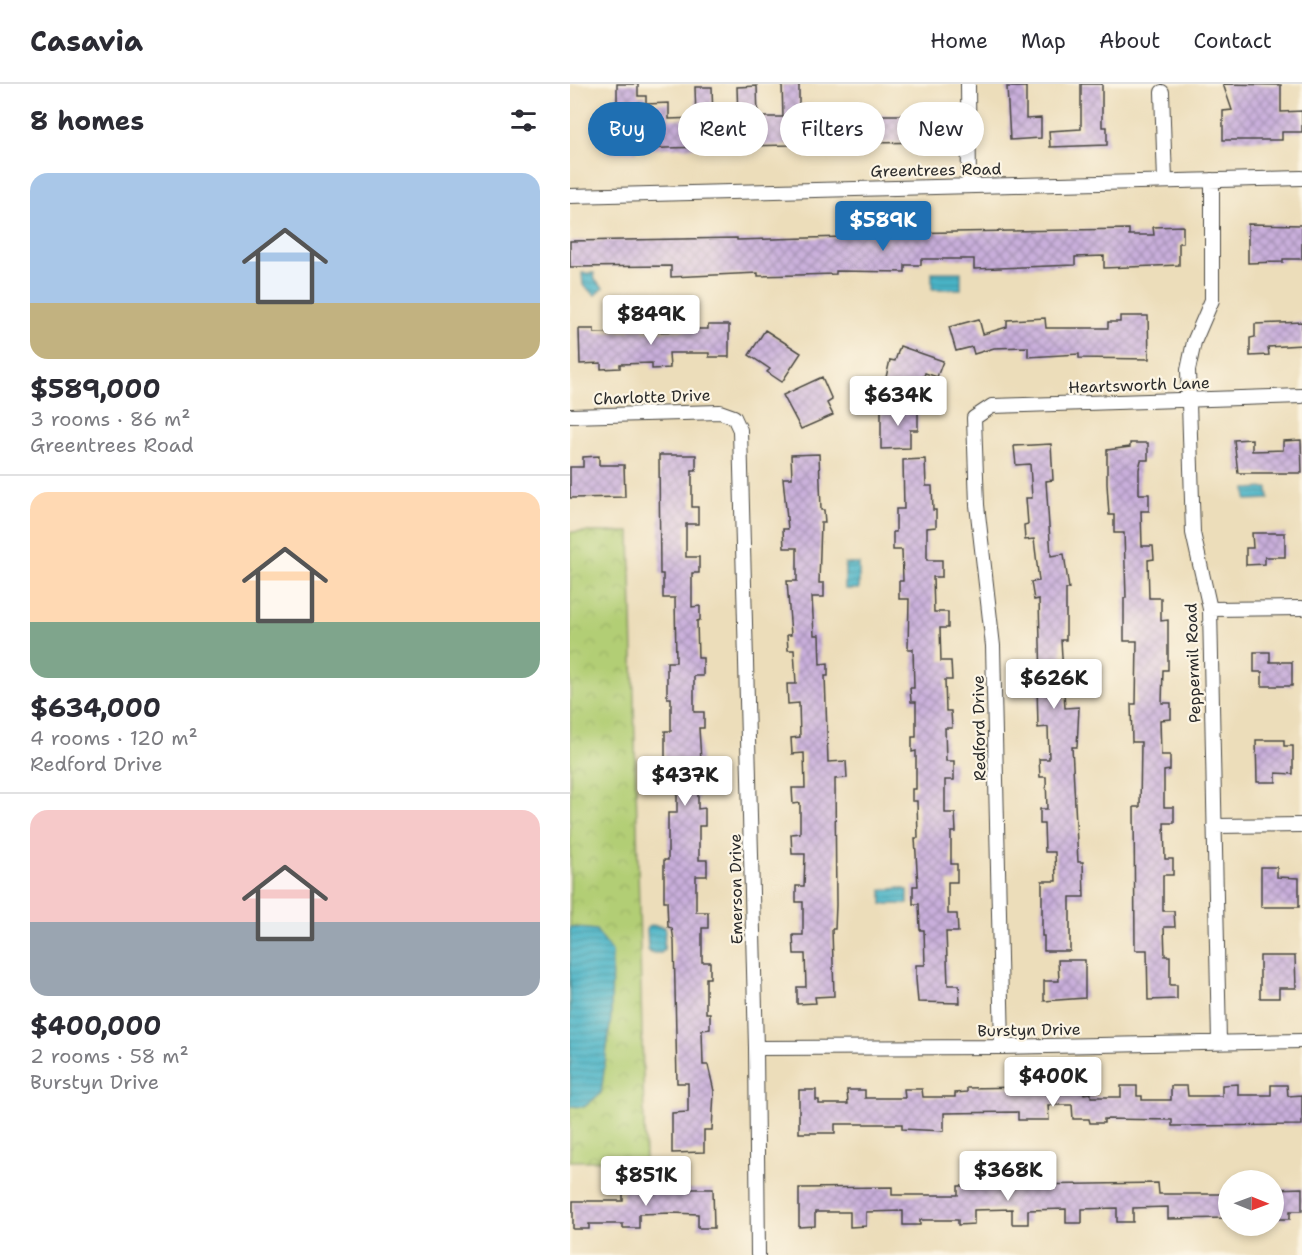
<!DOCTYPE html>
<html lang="en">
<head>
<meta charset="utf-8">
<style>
	:root { --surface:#fff; --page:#f7f7f7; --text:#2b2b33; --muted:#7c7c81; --line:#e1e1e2; --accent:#1f6fb2 }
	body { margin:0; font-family:"Shantell Sans",sans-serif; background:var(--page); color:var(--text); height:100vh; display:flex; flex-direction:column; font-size:22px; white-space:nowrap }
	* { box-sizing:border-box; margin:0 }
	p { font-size:20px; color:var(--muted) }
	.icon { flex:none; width:33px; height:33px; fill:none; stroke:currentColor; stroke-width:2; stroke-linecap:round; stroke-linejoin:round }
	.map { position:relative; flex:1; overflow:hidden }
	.sheet { display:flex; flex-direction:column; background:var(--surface); width:570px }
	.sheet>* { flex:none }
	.guide { position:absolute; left:18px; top:18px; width:570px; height:54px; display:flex; gap:12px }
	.needle { width:39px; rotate:91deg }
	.tools { position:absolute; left:648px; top:1086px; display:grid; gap:12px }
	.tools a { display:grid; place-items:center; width:66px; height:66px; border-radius:50%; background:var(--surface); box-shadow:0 3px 9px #0003; font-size:30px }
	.price { position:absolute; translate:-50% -51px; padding:0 14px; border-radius:6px; background:#fff; color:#222; font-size:20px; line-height:39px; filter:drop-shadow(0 2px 3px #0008) }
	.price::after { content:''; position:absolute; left:50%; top:36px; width:18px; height:14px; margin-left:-9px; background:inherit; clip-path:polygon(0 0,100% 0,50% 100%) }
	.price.current { background:var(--accent); color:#fff }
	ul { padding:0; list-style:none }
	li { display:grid; align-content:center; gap:12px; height:318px; padding:0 30px }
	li+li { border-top:2px solid var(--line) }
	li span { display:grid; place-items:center; height:186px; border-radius:18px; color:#555 }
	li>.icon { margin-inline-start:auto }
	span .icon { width:108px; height:108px; fill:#fffc; stroke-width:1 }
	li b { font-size:26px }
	h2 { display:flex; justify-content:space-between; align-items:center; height:72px; padding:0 30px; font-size:26px }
	.tag { padding:0 21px; border-radius:27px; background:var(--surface); box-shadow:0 3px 9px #0003; font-size:21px; line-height:54px }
	.tag.current { background:var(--accent); color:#fff }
	header { display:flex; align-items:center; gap:36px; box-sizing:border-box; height:84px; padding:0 30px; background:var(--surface); border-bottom:2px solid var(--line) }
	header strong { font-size:28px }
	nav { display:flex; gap:33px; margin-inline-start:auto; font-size:21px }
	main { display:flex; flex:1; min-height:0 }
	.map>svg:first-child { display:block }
	.park { fill:url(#park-crowns); stroke:#6e7c50; stroke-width:1.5 }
	.water { fill:url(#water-rules); stroke:#3a7079; stroke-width:1.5 }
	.building { fill:url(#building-cross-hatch) }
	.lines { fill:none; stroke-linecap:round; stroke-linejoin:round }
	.minor-casing { stroke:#484640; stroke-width:16 }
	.minor { stroke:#fff; stroke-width:14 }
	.labels { text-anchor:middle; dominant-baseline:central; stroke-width:4.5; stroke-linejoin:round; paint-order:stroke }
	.street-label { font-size:16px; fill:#2b2b2b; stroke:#fcf5e5 }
</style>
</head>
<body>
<header>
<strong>Casavia</strong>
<nav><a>Home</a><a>Map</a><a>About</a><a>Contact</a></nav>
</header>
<main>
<section class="sheet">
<h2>8 homes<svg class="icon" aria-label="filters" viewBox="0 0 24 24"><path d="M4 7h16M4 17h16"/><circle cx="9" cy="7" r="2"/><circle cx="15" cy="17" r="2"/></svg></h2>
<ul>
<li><span style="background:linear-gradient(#a9c7e8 70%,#c2b280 0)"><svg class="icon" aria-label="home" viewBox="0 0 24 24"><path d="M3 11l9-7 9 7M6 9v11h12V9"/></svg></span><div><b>$589,000</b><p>3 rooms · 86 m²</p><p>Greentrees Road</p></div></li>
<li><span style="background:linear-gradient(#ffd9b3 70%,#7fa58c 0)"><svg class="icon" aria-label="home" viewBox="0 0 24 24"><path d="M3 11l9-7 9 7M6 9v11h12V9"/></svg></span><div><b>$634,000</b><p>4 rooms · 120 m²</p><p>Redford Drive</p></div></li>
<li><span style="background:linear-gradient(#f6c9c9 60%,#9aa5b1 0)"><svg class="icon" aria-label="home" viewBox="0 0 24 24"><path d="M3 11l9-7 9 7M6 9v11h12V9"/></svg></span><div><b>$400,000</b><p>2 rooms · 58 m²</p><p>Burstyn Drive</p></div></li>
</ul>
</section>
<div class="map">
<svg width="732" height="1171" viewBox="0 0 732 1171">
	<defs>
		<pattern id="park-crowns" width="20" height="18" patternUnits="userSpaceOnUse" patternTransform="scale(1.5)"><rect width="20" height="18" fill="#b2ce75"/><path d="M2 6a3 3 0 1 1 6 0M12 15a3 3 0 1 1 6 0" fill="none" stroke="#99b165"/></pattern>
		<pattern id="water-rules" width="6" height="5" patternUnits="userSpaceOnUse" patternTransform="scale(1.5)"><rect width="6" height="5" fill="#49b4c7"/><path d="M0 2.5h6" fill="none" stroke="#3d93a2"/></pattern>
		<pattern id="building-cross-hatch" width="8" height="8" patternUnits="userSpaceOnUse" patternTransform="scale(1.5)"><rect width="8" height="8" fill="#c9afdb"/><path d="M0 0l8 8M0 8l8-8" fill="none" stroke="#a38fb2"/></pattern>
	</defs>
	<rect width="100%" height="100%" fill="#fcf5e5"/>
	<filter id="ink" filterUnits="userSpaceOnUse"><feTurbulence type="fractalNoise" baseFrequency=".0167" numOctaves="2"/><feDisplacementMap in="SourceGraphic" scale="12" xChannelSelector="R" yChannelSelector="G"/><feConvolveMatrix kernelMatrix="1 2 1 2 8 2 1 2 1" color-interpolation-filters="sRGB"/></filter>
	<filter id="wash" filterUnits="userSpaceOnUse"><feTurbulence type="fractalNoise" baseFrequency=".008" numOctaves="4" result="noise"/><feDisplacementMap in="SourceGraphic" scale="24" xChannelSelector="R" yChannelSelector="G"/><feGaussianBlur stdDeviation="1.35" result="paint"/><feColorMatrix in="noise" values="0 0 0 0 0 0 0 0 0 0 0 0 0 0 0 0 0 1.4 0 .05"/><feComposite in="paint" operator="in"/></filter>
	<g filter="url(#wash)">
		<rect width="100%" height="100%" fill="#ecddba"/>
		<path class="park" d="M 0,448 L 60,448 L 75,1076 L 0,1077 Z"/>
		<path class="water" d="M 362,188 L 391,188 L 391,205 L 362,205 Z
			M 12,189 L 24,189 L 25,196 L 33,204 L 25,211 L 13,201 Z
			M 698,404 L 699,415 L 676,416 L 676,405 Z
			M 275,480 L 289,480 L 289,505 L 275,505 Z
			M 330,804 L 338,806 L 338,820 L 312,820 L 312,806 Z
			M 80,841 L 95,843 L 94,866 L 91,869 L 81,869 L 78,866 L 77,844 Z
			M 0,843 L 26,846 L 42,868 L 41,934 L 31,1009 L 14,1023 L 0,1022 Z"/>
		<g id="blocks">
			<path class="building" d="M 47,0 L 68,0 L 68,12 L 76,12 L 76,20 L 99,19 L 99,35 L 126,34 L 125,3 L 142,3 L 143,35 L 168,34 L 167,3 L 187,2 L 188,33 L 213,33 L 212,1 L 229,1 L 229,21 L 271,21 L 271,24 L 294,24 L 294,31 L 357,31 L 357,58 L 246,60 L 246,52 L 220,52 L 220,61 L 96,64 L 67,66 L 67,68 L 38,69 L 38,40 L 47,40 Z
				M 511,0 L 532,0 L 532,43 L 537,43 L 537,61 L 480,63 L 479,47 L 511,45 Z
				M 653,0 L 711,1 L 711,28 L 732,27 L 732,48 L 712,48 L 712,56 L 653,56 L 653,27 L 662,26 Z
				M 437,3 L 456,3 L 456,35 L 471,34 L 471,54 L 440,56 Z
				M 678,140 L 732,141 L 732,175 L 713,175 L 713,178 L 678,179 Z
				M 613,142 L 613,159 L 609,159 L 609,181 L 534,184 L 534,172 L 505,173 L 505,181 L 404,185 L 404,175 L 351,175 L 351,181 L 335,181 L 335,188 L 266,187 L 266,190 L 188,192 L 188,189 L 101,193 L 101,182 L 0,183 L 0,157 L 167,154 L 167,156 L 273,153 L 273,150 L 559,145 L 559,151 L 584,151 L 583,143 Z
				M 550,232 L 578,232 L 579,275 L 509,274 L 509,270 L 458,273 L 458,263 L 424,264 L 404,270 L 402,263 L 386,267 L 379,243 L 409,235 L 413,250 L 437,243 L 437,236 L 475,234 L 476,244 L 538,244 L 538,238 L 550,238 Z
				M 732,238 L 732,261 L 698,263 L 699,271 L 680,272 L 680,254 L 685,253 L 685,240 Z
				M 138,241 L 159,241 L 159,273 L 139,273 L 139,269 L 99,269 L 100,284 L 82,285 L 82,279 L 50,280 L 50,284 L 31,285 L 31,279 L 10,280 L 9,245 L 24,245 L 24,249 L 60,248 L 60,245 L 73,245 L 73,248 L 119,247 L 119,245 L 138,245 Z
				M 195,246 L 231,269 L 212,298 L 197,288 L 200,285 L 179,271 Z
				M 330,262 L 373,277 L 367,293 L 355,289 L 347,313 L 314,302 L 320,276 L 325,277 Z
				M 252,293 L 262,316 L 257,319 L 263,331 L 231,345 L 213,311 Z
				M 311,323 L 348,324 L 348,346 L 340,346 L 340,364 L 311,365 Z
				M 682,355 L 682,367 L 713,366 L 713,357 L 731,356 L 732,389 L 668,389 L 664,356 Z
				M 560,359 L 578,359 L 578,376 L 571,376 L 569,385 L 569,410 L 579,410 L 579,427 L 571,427 L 572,462 L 583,462 L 584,475 L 578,476 L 579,514 L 591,514 L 591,537 L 598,536 L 598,586 L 593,586 L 592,619 L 601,619 L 601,635 L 590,636 L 591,671 L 600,671 L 600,686 L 594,687 L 594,723 L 604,723 L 604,739 L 594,739 L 595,775 L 603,775 L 603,791 L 593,791 L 593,827 L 604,827 L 605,843 L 594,843 L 595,872 L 600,872 L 600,901 L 607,901 L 607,915 L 578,916 L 577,866 L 565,866 L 564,723 L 570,723 L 571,658 L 562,658 L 561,620 L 566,620 L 567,557 L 554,557 L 554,514 L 556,514 L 554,449 L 544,449 L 544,431 L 539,431 L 537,400 L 537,366 L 560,363 Z
				M 481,360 L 483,396 L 476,397 L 481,472 L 494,470 L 499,505 L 496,505 L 496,556 L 491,556 L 495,624 L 509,623 L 507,663 L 502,663 L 508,778 L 513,778 L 514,813 L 500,813 L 500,867 L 474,867 L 474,852 L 472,852 L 472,797 L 486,797 L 485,768 L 475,768 L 474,740 L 470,740 L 470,725 L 477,725 L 476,693 L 470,693 L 469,675 L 479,675 L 478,643 L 468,644 L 467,601 L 471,601 L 469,515 L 464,516 L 461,498 L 469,497 L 464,455 L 455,456 L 454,441 L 458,440 L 456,414 L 462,414 L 460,380 L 446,381 L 444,362 Z
				M 249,370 L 251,426 L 254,426 L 255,439 L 251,439 L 249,499 L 254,499 L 254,513 L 242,513 L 244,551 L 249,551 L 250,580 L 258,579 L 258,592 L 255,592 L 258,678 L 276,677 L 277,694 L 265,695 L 266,821 L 265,845 L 262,845 L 264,912 L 245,913 L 246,919 L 227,920 L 227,903 L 236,903 L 235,870 L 224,870 L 223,851 L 233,851 L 233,818 L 226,818 L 226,802 L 234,802 L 235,770 L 222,770 L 221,750 L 230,749 L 230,719 L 223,720 L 222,704 L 235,704 L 234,669 L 222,670 L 221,654 L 230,653 L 229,619 L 218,620 L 217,600 L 226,600 L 224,566 L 218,566 L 217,551 L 221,551 L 217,497 L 227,497 L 227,464 L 214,464 L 213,445 L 218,445 L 213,394 L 222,394 L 221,371 Z
				M 89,371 L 126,371 L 126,386 L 122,386 L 122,423 L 128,423 L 128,440 L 116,440 L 116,473 L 129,473 L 129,489 L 122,489 L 122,523 L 130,522 L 130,536 L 127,537 L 128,574 L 133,574 L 133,592 L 124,592 L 124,628 L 134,628 L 134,644 L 129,644 L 132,692 L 128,692 L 128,725 L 135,724 L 135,742 L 129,742 L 129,776 L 137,776 L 137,792 L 126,792 L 126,828 L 138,828 L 138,844 L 132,844 L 132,878 L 140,878 L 140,894 L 136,894 L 136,929 L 140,929 L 140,945 L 132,946 L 133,981 L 138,981 L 144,1007 L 142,1046 L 134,1046 L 134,1068 L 102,1069 L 102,1029 L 118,1028 L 118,999 L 107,999 L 104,857 L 102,844 L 98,843 L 97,817 L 94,817 L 94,776 L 98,776 L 98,729 L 107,729 L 107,692 L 104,692 L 104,683 L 95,683 L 95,647 L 101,647 L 101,614 L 97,614 L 97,578 L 106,578 L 105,514 L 93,514 L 93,490 L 90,490 Z
				M 29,372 L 29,381 L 54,381 L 55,413 L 0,414 L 0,383 L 13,383 L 13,373 Z
				M 355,375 L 356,402 L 362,402 L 363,426 L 366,426 L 366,443 L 357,444 L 357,476 L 372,476 L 372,493 L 363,493 L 364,528 L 378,528 L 378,544 L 370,544 L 371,577 L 381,577 L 382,596 L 375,596 L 376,627 L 381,627 L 382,644 L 375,644 L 376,677 L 384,677 L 384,696 L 375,696 L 375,729 L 385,729 L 386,748 L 381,748 L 381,780 L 387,780 L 387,798 L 378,798 L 378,830 L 387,830 L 388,848 L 376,848 L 378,901 L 389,901 L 390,919 L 348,918 L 346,895 L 346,881 L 355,881 L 354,846 L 350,846 L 349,820 L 343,820 L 343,802 L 348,802 L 345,754 L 348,754 L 347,717 L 342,717 L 342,705 L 346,705 L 346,667 L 342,668 L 342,653 L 346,653 L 346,618 L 341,618 L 340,604 L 344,604 L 343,565 L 338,565 L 339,515 L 329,515 L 329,497 L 333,497 L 332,466 L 323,466 L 323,448 L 326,448 L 326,425 L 334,425 L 333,376 Z
				M 682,449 L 715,449 L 715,473 L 695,473 L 695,480 L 676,481 L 676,464 L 683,464 Z
				M 684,568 L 700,568 L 700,578 L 722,578 L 722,602 L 692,602 L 692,588 L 684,588 Z
				M 686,656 L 714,656 L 714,662 L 723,662 L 723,690 L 706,689 L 706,698 L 687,698 Z
				M 691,783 L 707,783 L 707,793 L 729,794 L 729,823 L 691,823 Z
				M 690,872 L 725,872 L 726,904 L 709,904 L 709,914 L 690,914 Z
				M 488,876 L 515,876 L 515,914 L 474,917 L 474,897 L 489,897 Z
				M 668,1000 L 668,1011 L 701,1011 L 701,1001 L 717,1001 L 718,1012 L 732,1011 L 732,1041 L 602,1042 L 602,1036 L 534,1035 L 534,1039 L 520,1039 L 519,1035 L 503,1035 L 502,1021 L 478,1021 L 479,1036 L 448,1036 L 448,1028 L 374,1029 L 374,1047 L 332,1045 L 332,1040 L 265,1040 L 265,1049 L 229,1049 L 229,1006 L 246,1006 L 246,1016 L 249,1016 L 249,1020 L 278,1020 L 277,1006 L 295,1006 L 295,1014 L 335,1014 L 334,1005 L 352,1005 L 353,1013 L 385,1013 L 385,1009 L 397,1008 L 397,1004 L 513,1002 L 514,1010 L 521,1009 L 521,1013 L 551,1013 L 551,1002 L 567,1002 L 567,1012 L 572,1012 L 572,1016 L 601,1016 L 601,1002 L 617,1002 L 618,1012 L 652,1012 L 652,1001 Z
				M 588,1099 L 589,1110 L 658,1110 L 658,1134 L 598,1135 L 598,1123 L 563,1124 L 563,1138 L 547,1138 L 547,1124 L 512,1125 L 512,1139 L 496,1139 L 496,1125 L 458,1126 L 458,1140 L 442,1140 L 442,1125 L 404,1126 L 404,1140 L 388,1141 L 388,1136 L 350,1136 L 350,1141 L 333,1141 L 333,1127 L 296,1128 L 296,1142 L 280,1143 L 280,1128 L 245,1128 L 245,1142 L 229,1143 L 229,1104 L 322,1103 L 322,1111 L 388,1111 L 388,1102 Z
				M 732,1104 L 732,1127 L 720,1127 L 720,1135 L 704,1135 L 704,1105 Z
				M 53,1105 L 143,1105 L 144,1144 L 128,1144 L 128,1130 L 102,1129 L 69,1130 L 69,1144 L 53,1144 L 53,1140 L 19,1140 L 19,1145 L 3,1145 L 3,1117 L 53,1117 Z"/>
		</g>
	</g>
	<g filter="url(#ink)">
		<use href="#blocks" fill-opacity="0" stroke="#484640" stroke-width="1.5"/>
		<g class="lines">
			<g class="minor-casing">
				<path id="minor" d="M 398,0 L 399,102
					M 592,8 L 595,97
					M 642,96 L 642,216 L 624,258 L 618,286 L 623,449 L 640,525 L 649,958
					M 0,112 L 732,94
					M 0,332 L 150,328 L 164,333 L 170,346 L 186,964 L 188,1171
					M 640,525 L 732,524
					M 644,742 L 732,741
					M 432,963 L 423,562 L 407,421 L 404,334 L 422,322 L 732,312
					M 186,964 L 432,963 L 732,957"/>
			</g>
			<use href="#minor" class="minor"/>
		</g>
	</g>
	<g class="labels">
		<g class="street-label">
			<text transform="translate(366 86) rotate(-1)">Greentrees Road</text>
			<text transform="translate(569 301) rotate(-2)">Heartsworth Lane</text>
			<text transform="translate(82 313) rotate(-2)">Charlotte Drive</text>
			<text transform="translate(623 579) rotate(-92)">Peppermil Road</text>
			<text transform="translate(409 644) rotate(-91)">Redford Drive</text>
			<text transform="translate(166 805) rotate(-91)">Emerson Drive</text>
			<text transform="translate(459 946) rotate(-1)">Burstyn Drive</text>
		</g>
	</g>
</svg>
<div class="tools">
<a><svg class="needle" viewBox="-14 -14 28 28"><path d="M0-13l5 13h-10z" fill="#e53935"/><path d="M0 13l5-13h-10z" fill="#7c7c81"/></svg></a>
</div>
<b class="price current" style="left:313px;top:168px">$589K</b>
<b class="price" style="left:81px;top:262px">$849K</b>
<b class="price" style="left:328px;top:343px">$634K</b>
<b class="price" style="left:484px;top:626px">$626K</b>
<b class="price" style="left:115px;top:723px">$437K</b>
<b class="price" style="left:483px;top:1024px">$400K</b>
<b class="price" style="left:438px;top:1118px">$368K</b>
<b class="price" style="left:76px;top:1123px">$851K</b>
<div class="guide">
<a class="tag current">Buy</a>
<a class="tag">Rent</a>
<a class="tag">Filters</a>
<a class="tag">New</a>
</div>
</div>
</main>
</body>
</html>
